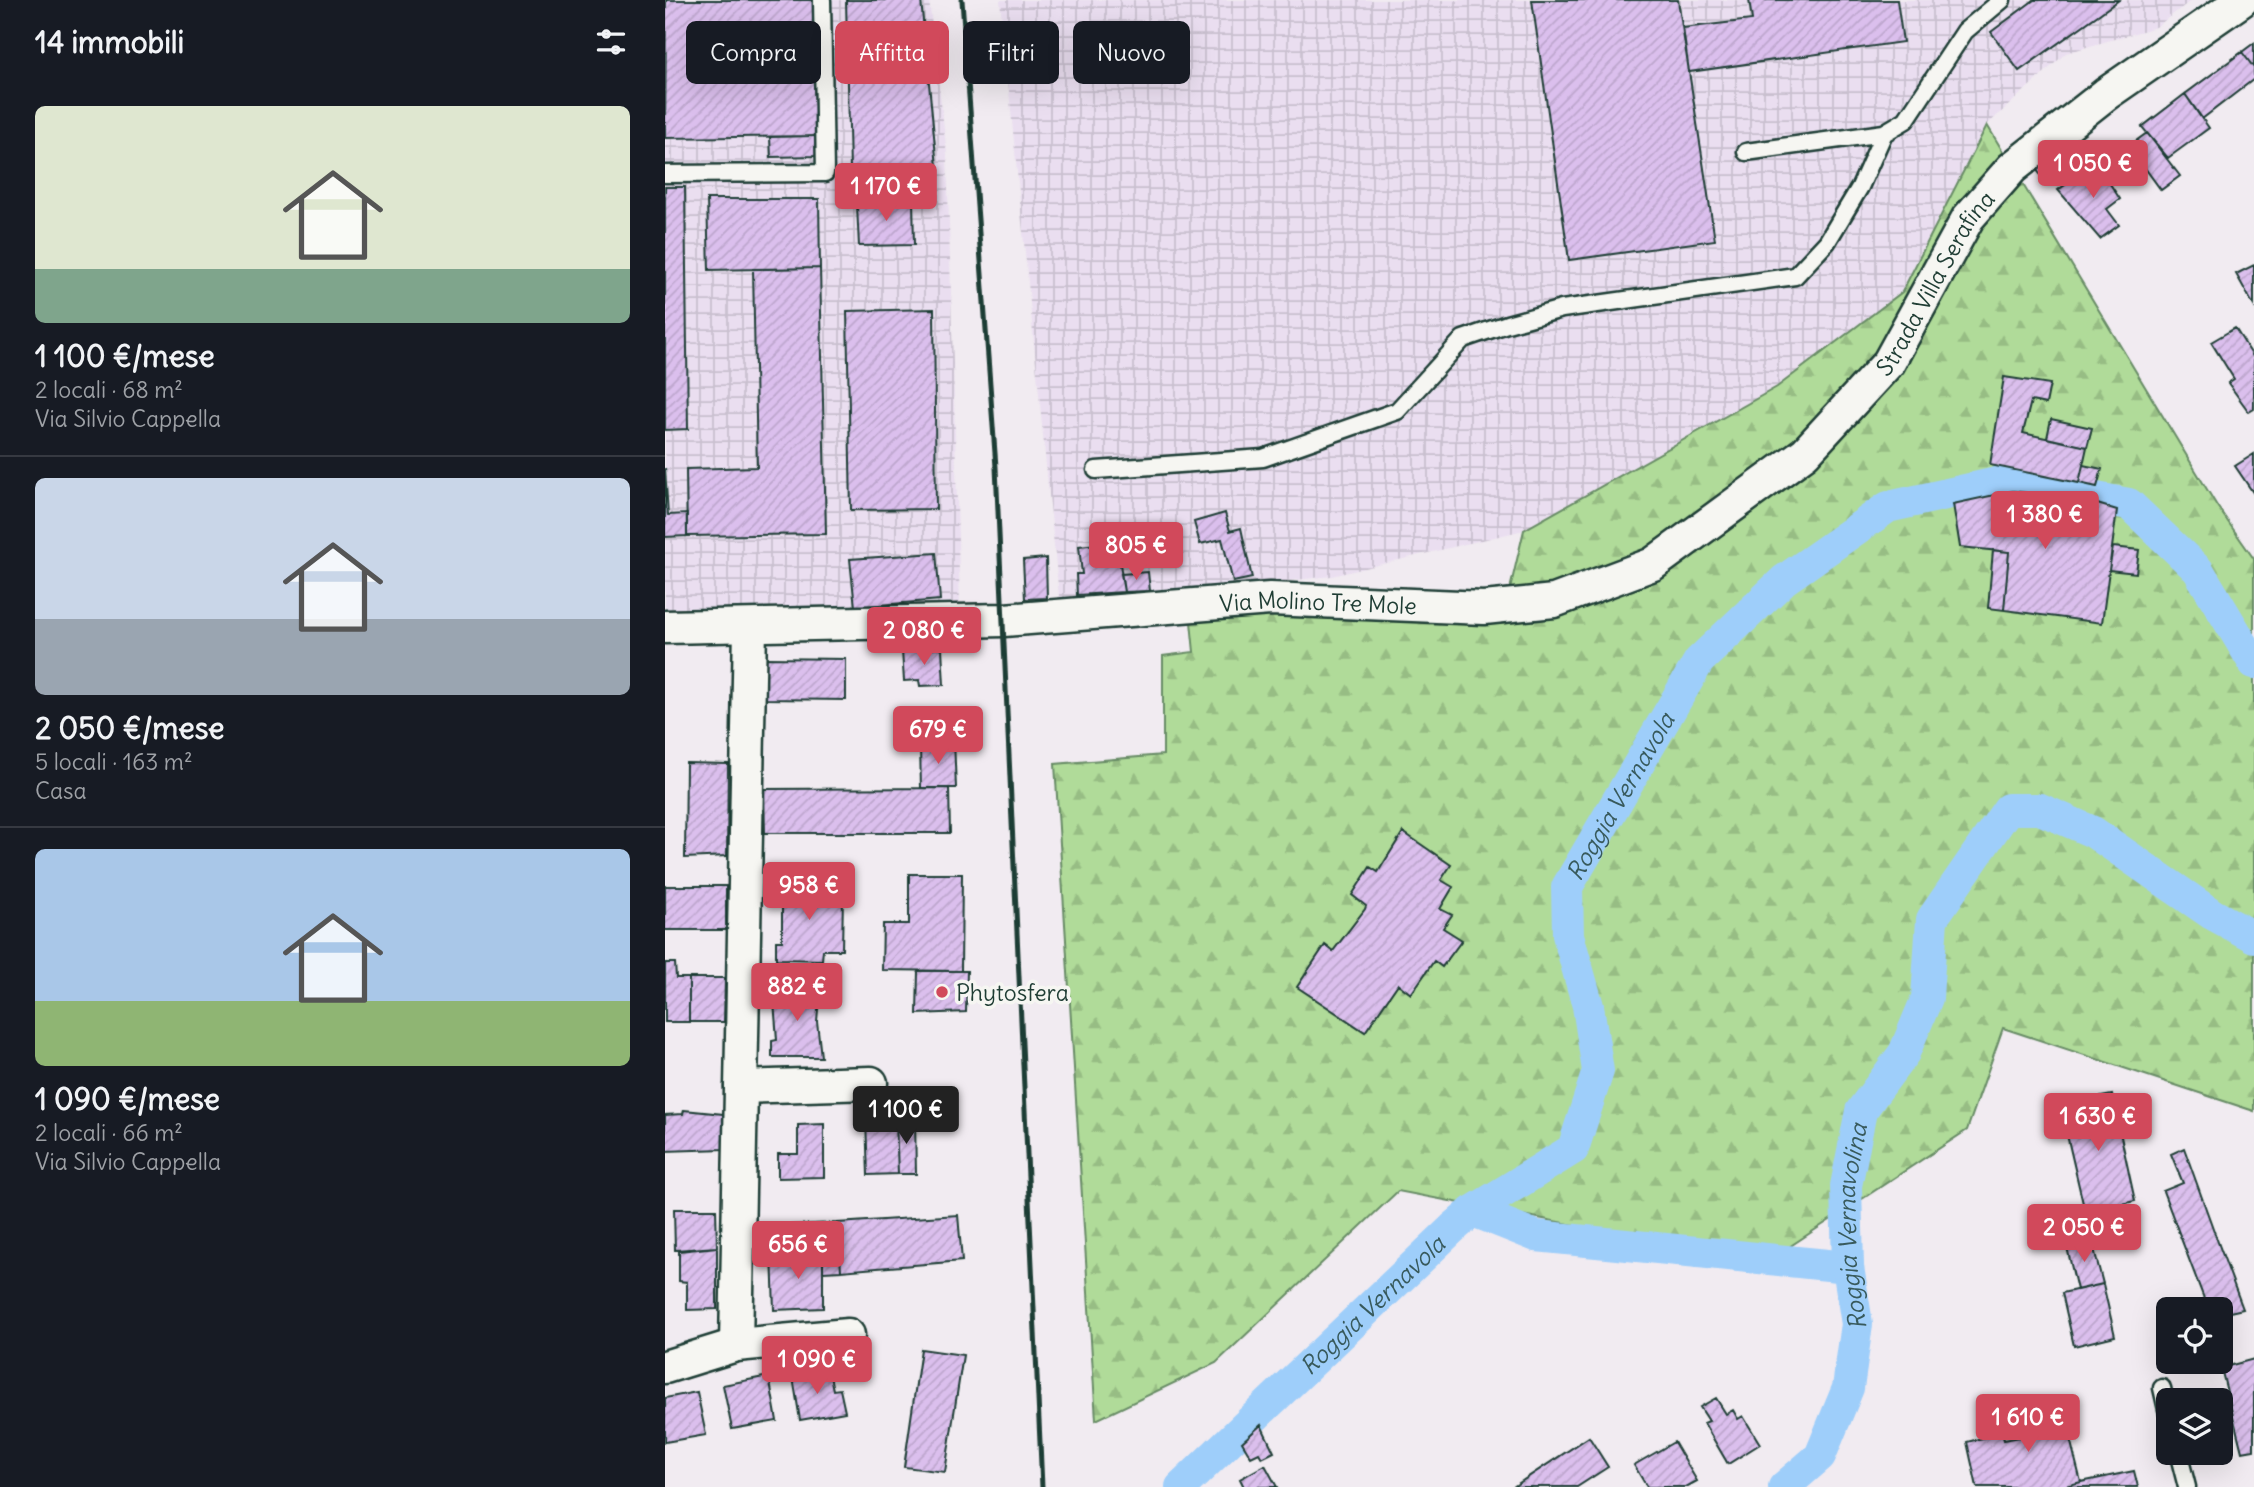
<!DOCTYPE html>
<html lang="it">
<head>
<meta charset="utf-8">
<style>
	:root { --surface:#171b24; --page:#20242c; --text:#f1f3f6; --muted:#9ea1a6; --line:#363941; --accent:#d1495b }
	body { margin:0; font-family:Delius,sans-serif; background:var(--page); color:var(--text); height:100vh; display:flex; flex-direction:column; font-size:26px; white-space:nowrap }
	* { box-sizing:border-box; margin:0 }
	p { font-size:23px; color:var(--muted) }
	.icon { flex:none; width:38px; height:38px; fill:none; stroke:currentColor; stroke-width:2; stroke-linecap:round; stroke-linejoin:round }
	.map { position:relative; flex:1; overflow:hidden }
	.details { display:flex; flex-direction:column; background:var(--surface); width:665px }
	.details>* { flex:none }
	.top-card { position:absolute; left:21px; top:21px; width:665px; height:63px; display:flex; gap:14px }
	.buttons { position:absolute; left:1491px; top:1297px; display:grid; gap:14px }
	.buttons a { display:grid; place-items:center; width:77px; height:77px; border-radius:10px; background:var(--surface); box-shadow:0 7px 28px #0002; font-size:35px }
	.price { position:absolute; translate:-50% -60px; padding:0 16px; border-radius:7px; background:var(--accent); color:#fff; font-size:23px; line-height:46px; filter:drop-shadow(0 2px 4px #0008) }
	.price::after { content:''; position:absolute; left:50%; top:42px; width:21px; height:16px; margin-left:-10px; background:inherit; clip-path:polygon(0 0,100% 0,50% 100%) }
	.price.current { background:#222; color:#fff }
	ul { padding:0; list-style:none }
	li { display:grid; align-content:center; gap:14px; height:371px; padding:0 35px }
	li+li { border-top:2px solid var(--line) }
	li span { display:grid; place-items:center; height:217px; border-radius:10px; color:#555 }
	li>.icon { margin-inline-start:auto }
	span .icon { width:126px; height:126px; fill:#fffc; stroke-width:1 }
	li b { font-size:30px }
	h2 { display:flex; justify-content:space-between; align-items:center; height:84px; padding:0 35px; font-size:30px }
	.tag { padding:0 24px; border-radius:10px; background:var(--surface); box-shadow:0 7px 28px #0002; font-size:24px; line-height:63px }
	.tag.current { background:var(--accent); color:#fff }
	main { display:flex; flex:1; min-height:0 }
	.map>svg:first-child { display:block }
	.industrial { fill:url(#industrial-grid) }
	.forest { fill:url(#forest-firs); stroke:#688c66; stroke-width:2 }
	.lines { fill:none; stroke-linecap:round; stroke-linejoin:round }
	.canal { stroke:#9ecefa; stroke-width:32 }
	.building { fill:url(#building-hatch); stroke:#1f3d34; stroke-width:2 }
	.service-casing { stroke:#1f3d34; stroke-width:21 }
	.minor-casing { stroke:#1f3d34; stroke-width:37 }
	.service { stroke:#f6f6f2; stroke-width:16 }
	.minor { stroke:#f6f6f2; stroke-width:32 }
	.rail { stroke:#1f3d34; stroke-width:5 }
	.poi-dot { fill:#d1495b; stroke:#f6f6f2; stroke-width:2.5 }
	.labels { text-anchor:middle; dominant-baseline:central; stroke-width:7; stroke-linejoin:round; paint-order:stroke }
	.street-label { font-size:23px; fill:#1f3d34; stroke:#f6f6f2 }
	.poi-label { font-size:23px; fill:#1f3d34; stroke:#f6f6f2; text-anchor:start }
	.water-label { font-size:24px; font-style:italic; fill:#385a5c; stroke:#f6f6f2 }
</style>
</head>
<body>
<main>
<section class="details">
<h2>14 immobili<svg class="icon" aria-label="filters" viewBox="0 0 24 24"><path d="M4 7h16M4 17h16"/><circle cx="9" cy="7" r="2"/><circle cx="15" cy="17" r="2"/></svg></h2>
<ul>
<li><span style="background:linear-gradient(#dfe7d0 75%,#7fa58c 0)"><svg class="icon" aria-label="home" viewBox="0 0 24 24"><path d="M3 11l9-7 9 7M6 9v11h12V9"/></svg></span><div><b>1 100 €/mese</b><p>2 locali · 68 m²</p><p>Via Silvio Cappella</p></div></li>
<li><span style="background:linear-gradient(#c9d6e8 65%,#9aa5b1 0)"><svg class="icon" aria-label="home" viewBox="0 0 24 24"><path d="M3 11l9-7 9 7M6 9v11h12V9"/></svg></span><div><b>2 050 €/mese</b><p>5 locali · 163 m²</p><p>Casa</p></div></li>
<li><span style="background:linear-gradient(#a9c7e8 70%,#8fb573 0)"><svg class="icon" aria-label="home" viewBox="0 0 24 24"><path d="M3 11l9-7 9 7M6 9v11h12V9"/></svg></span><div><b>1 090 €/mese</b><p>2 locali · 66 m²</p><p>Via Silvio Cappella</p></div></li>
</ul>
</section>
<div class="map">
<svg width="1589" height="1487" viewBox="0 0 1589 1487">
	<defs>
		<pattern id="industrial-grid" width="8" height="8" patternUnits="userSpaceOnUse" patternTransform="scale(1.75)"><rect width="8" height="8" fill="#eadef0"/><path d="M0 4h8M4 0v8" fill="none" stroke="#c8bfce"/></pattern>
		<pattern id="forest-firs" width="22" height="20" patternUnits="userSpaceOnUse" patternTransform="scale(1.75)"><rect width="22" height="20" fill="#b0db99"/><path d="M5 1l3.5 6h-7zM16 11l3.5 6h-7z" fill="#97bd84"/></pattern>
		<pattern id="building-hatch" width="6" height="6" patternUnits="userSpaceOnUse" patternTransform="scale(1.75)"><rect width="6" height="6" fill="#dbbfed"/><path d="M-1 1l2-2M0 6l6-6M5 7l2-2" fill="none" stroke="#bca5cc"/></pattern>
	</defs>
	<rect width="100%" height="100%" fill="#f1ebf1"/>
	<filter id="ink" filterUnits="userSpaceOnUse"><feTurbulence type="fractalNoise" baseFrequency=".0143" numOctaves="2"/><feDisplacementMap in="SourceGraphic" scale="14" xChannelSelector="R" yChannelSelector="G"/><feConvolveMatrix kernelMatrix="1 2 1 2 8 2 1 2 1" color-interpolation-filters="sRGB"/></filter>
	<g filter="url(#ink)">
		<path class="industrial" d="M 0,0 L 264,0 L 282,154 L 295,607 L 0,622 Z
			M 335,0 L 1527,0 L 1491,27 L 1401,53 L 1322,125 L 1237,292 L 1112,387 L 859,530 L 667,576 L 395,606 Z"/>
		<path class="forest" d="M 1322,125 L 1552,506 L 1589,559 L 1589,1111 L 1338,1028 L 1302,1130 L 1101,1262 L 733,1191 L 551,1363 L 431,1420 L 390,764 L 498,755 L 498,656 L 529,652 L 526,622 L 670,611 L 838,619 L 859,530 L 1112,387 L 1237,292 Z"/>
		<g class="lines">
			<g class="canal">
				<path d="M 808,1211 L 871,1236 L 1183,1267"/>
				<path id="s1" d="M 516,1487 L 788,1228 L 808,1211 L 908,1149 L 933,1071 L 923,1006 L 903,935 L 902,887 L 1034,661 L 1119,580 L 1223,507 L 1340,481 L 1464,504 L 1533,570 L 1589,663"/>
				<path id="s2" d="M 1119,1487 L 1155,1456 L 1183,1388 L 1192,1324 L 1183,1267 L 1181,1186 L 1196,1111 L 1239,1053 L 1262,998 L 1267,919 L 1343,809 L 1375,809 L 1428,832 L 1547,914 L 1589,937"/>
			</g>
		</g>
		<path class="building" d="M 1,0 L 150,0 L 152,136 L 0,138 Z
			M 181,0 L 256,0 L 272,167 L 185,170 Z
			M 867,0 L 1013,0 L 1050,240 L 904,260 Z
			M 1084,0 L 1232,0 L 1238,42 L 1024,72 L 1018,28 L 1087,20 Z
			M 1369,0 L 1454,0 L 1354,71 L 1326,32 Z
			M 1589,43 L 1589,68 L 1577,52 Z
			M 1577,52 L 1589,68 L 1589,79 L 1537,119 L 1520,94 Z
			M 1520,94 L 1544,128 L 1503,158 L 1477,127 Z
			M 1482,133 L 1515,176 L 1496,190 L 1464,146 Z
			M 152,136 L 152,156 L 106,157 L 105,137 Z
			M 1379,157 L 1390,171 L 1378,178 L 1368,165 Z
			M 1431,163 L 1455,199 L 1442,209 L 1454,225 L 1435,239 L 1393,190 Z
			M 0,187 L 20,187 L 23,429 L 0,430 Z
			M 42,199 L 154,199 L 155,268 L 44,270 Z
			M 248,199 L 249,245 L 194,246 L 192,206 L 204,205 L 204,200 Z
			M 1589,265 L 1589,306 L 1571,274 Z
			M 155,268 L 161,534 L 22,536 L 21,469 L 92,467 L 88,269 Z
			M 269,309 L 271,509 L 186,510 L 182,311 Z
			M 1570,328 L 1589,358 L 1589,409 L 1584,412 L 1563,383 L 1569,379 L 1546,342 Z
			M 1339,377 L 1385,384 L 1381,404 L 1366,401 L 1358,433 L 1422,447 L 1414,483 L 1325,465 Z
			M 1386,419 L 1427,428 L 1422,447 L 1382,438 Z
			M 1589,454 L 1589,494 L 1570,466 Z
			M 1418,465 L 1437,469 L 1432,487 L 1414,483 Z
			M 0,468 L 3,515 L 22,514 L 22,536 L 0,537 Z
			M 1348,491 L 1429,503 L 1452,510 L 1437,623 L 1339,610 L 1344,552 L 1295,547 L 1288,504 Z
			M 560,513 L 565,531 L 576,528 L 587,578 L 568,582 L 557,539 L 535,544 L 529,522 Z
			M 452,542 L 459,592 L 412,595 L 411,574 L 417,574 L 414,546 Z
			M 1448,547 L 1474,550 L 1471,573 L 1444,570 Z
			M 1328,550 L 1344,552 L 1339,610 L 1323,608 Z
			M 271,553 L 275,600 L 190,607 L 185,559 Z
			M 381,558 L 382,598 L 360,599 L 358,560 Z
			M 483,572 L 485,591 L 459,592 L 456,574 Z
			M 277,648 L 279,685 L 255,686 L 254,680 L 239,681 L 237,651 Z
			M 101,658 L 181,659 L 181,700 L 101,699 Z
			M 289,740 L 291,788 L 256,788 L 255,746 Z
			M 21,763 L 63,764 L 62,856 L 20,858 Z
			M 284,788 L 285,833 L 100,833 L 99,789 Z
			M 738,832 L 786,865 L 776,880 L 788,887 L 775,909 L 787,915 L 778,928 L 797,940 L 777,967 L 769,961 L 746,994 L 733,984 L 700,1032 L 632,987 L 660,945 L 668,951 L 700,909 L 701,906 L 687,895 L 705,867 L 713,872 Z
			M 244,874 L 297,874 L 296,971 L 217,970 L 218,924 L 244,924 Z
			M 159,885 L 159,896 L 178,896 L 177,950 L 158,950 L 157,960 L 111,959 L 111,941 L 117,941 L 117,903 L 111,902 L 111,886 Z
			M 0,886 L 61,886 L 61,930 L 0,930 Z
			M 0,963 L 10,963 L 11,978 L 24,978 L 24,1022 L 0,1022 Z
			M 253,971 L 302,971 L 301,1012 L 252,1014 Z
			M 24,978 L 60,978 L 59,1022 L 24,1022 Z
			M 108,988 L 155,988 L 152,1021 L 156,1057 L 107,1057 L 107,1041 L 112,1040 Z
			M 1447,1095 L 1470,1201 L 1420,1212 L 1395,1105 Z
			M 19,1110 L 58,1114 L 59,1149 L 0,1151 L 0,1115 L 18,1114 Z
			M 250,1119 L 251,1174 L 233,1174 L 231,1120 Z
			M 201,1120 L 231,1120 L 233,1174 L 203,1175 Z
			M 159,1124 L 159,1177 L 113,1178 L 113,1154 L 133,1154 L 133,1125 Z
			M 1519,1148 L 1554,1245 L 1578,1309 L 1556,1314 L 1556,1309 L 1543,1309 L 1498,1191 L 1518,1183 L 1506,1154 Z
			M 9,1209 L 51,1209 L 52,1247 L 10,1250 Z
			M 293,1215 L 297,1261 L 176,1271 L 173,1223 Z
			M 173,1223 L 176,1271 L 158,1272 L 158,1253 L 128,1253 L 125,1225 Z
			M 1426,1237 L 1438,1284 L 1412,1290 L 1401,1243 Z
			M 52,1247 L 52,1309 L 22,1310 L 22,1282 L 14,1281 L 14,1251 Z
			M 107,1253 L 158,1253 L 158,1308 L 109,1310 Z
			M 1438,1284 L 1450,1336 L 1409,1346 L 1397,1293 Z
			M 256,1349 L 298,1355 L 280,1472 L 239,1467 Z
			M 1589,1359 L 1589,1450 L 1577,1452 L 1556,1368 Z
			M 164,1371 L 168,1390 L 175,1389 L 180,1412 L 135,1420 L 128,1377 Z
			M 104,1376 L 112,1421 L 67,1429 L 58,1385 Z
			M 32,1392 L 41,1435 L 0,1442 L 0,1398 Z
			M 1051,1398 L 1061,1414 L 1068,1410 L 1073,1419 L 1078,1416 L 1095,1444 L 1063,1464 L 1039,1423 L 1044,1421 L 1035,1407 Z
			M 1396,1403 L 1416,1482 L 1397,1487 L 1312,1487 L 1302,1442 L 1337,1433 L 1339,1440 L 1360,1436 L 1354,1412 Z
			M 596,1425 L 609,1452 L 597,1458 L 594,1453 L 586,1457 L 577,1442 Z
			M 924,1437 L 943,1467 L 912,1487 L 848,1487 Z
			M 1009,1442 L 1032,1481 L 1021,1487 L 982,1487 L 969,1465 Z
			M 600,1465 L 612,1487 L 579,1487 L 575,1479 Z
			M 1469,1471 L 1473,1487 L 1397,1487 L 1416,1482 Z"/>
		<g class="lines">
			<g class="service-casing">
				<path id="service" d="M 1081,152 L 1219,133 L 1241,120 L 1300,31 L 1337,0
					M 0,174 L 160,173 L 157,0
					M 431,470 L 598,458 L 732,411 L 798,339 L 842,324 L 897,309 L 1130,276 L 1162,242 L 1195,187 L 1219,133
					M 1497,1388 L 1503,1414
					M 1513,1452 L 1522,1487"/>
			</g>
			<g class="minor-casing">
				<g id="minor">
					<path id="s3" d="M 0,627 L 339,620 L 605,599 L 819,608 L 889,601 L 988,564 L 1140,453 L 1224,362 L 1303,218 L 1347,168 L 1441,94 L 1577,0"/>
					<path d="M 76,1087 L 206,1083"/>
					<path d="M 71,1345 L 183,1335"/>
					<path d="M 0,1367 L 71,1345 L 85,627"/>
				</g>
			</g>
			<use href="#service" class="service"/>
			<use href="#minor" class="minor"/>
			<path class="rail" d="M 297,0 L 331,467 L 377,1487"/>
		</g>
	</g>
	<circle class="poi-dot" cx="277" cy="992" r="7"/>
	<g class="labels">
		<g class="street-label">
			<text stroke="none"><textPath href="#s3" startOffset="1400">Strada Villa Serafina</textPath></text>
			<text stroke="none"><textPath href="#s3" startOffset="654">Via Molino Tre Mole</textPath></text>
		</g>
		<g class="poi-label">
			<text x="291" y="992">Phytosfera</text>
		</g>
		<g class="water-label">
			<text stroke="none"><textPath href="#s1" startOffset="894">Roggia Vernavola</textPath></text>
			<text stroke="none"><textPath href="#s2" startOffset="284">Roggia Vernavolina</textPath></text>
			<text stroke="none"><textPath href="#s1" startOffset="264">Roggia Vernavola</textPath></text>
		</g>
	</g>
</svg>
<div class="buttons">
<a><svg class="icon" aria-label="locate" viewBox="0 0 24 24"><circle cx="12" cy="12" r="6"/><path d="M12 2v4M12 18v4M2 12h4M18 12h4"/></svg></a>
<a><svg class="icon" aria-label="layers" viewBox="0 0 24 24"><path d="M12 4l9 5-9 5-9-5zM3 14l9 5 9-5"/></svg></a>
</div>
<b class="price" style="left:1428px;top:200px">1 050 €</b>
<b class="price" style="left:221px;top:223px">1 170 €</b>
<b class="price" style="left:1380px;top:551px">1 380 €</b>
<b class="price" style="left:471px;top:582px">805 €</b>
<b class="price" style="left:259px;top:667px">2 080 €</b>
<b class="price" style="left:273px;top:766px">679 €</b>
<b class="price" style="left:144px;top:922px">958 €</b>
<b class="price" style="left:132px;top:1023px">882 €</b>
<b class="price current" style="left:241px;top:1146px">1 100 €</b>
<b class="price" style="left:1433px;top:1153px">1 630 €</b>
<b class="price" style="left:1419px;top:1264px">2 050 €</b>
<b class="price" style="left:133px;top:1281px">656 €</b>
<b class="price" style="left:152px;top:1396px">1 090 €</b>
<b class="price" style="left:1363px;top:1454px">1 610 €</b>
<div class="top-card">
<a class="tag">Compra</a>
<a class="tag current">Affitta</a>
<a class="tag">Filtri</a>
<a class="tag">Nuovo</a>
</div>
</div>
</main>
</body>
</html>
